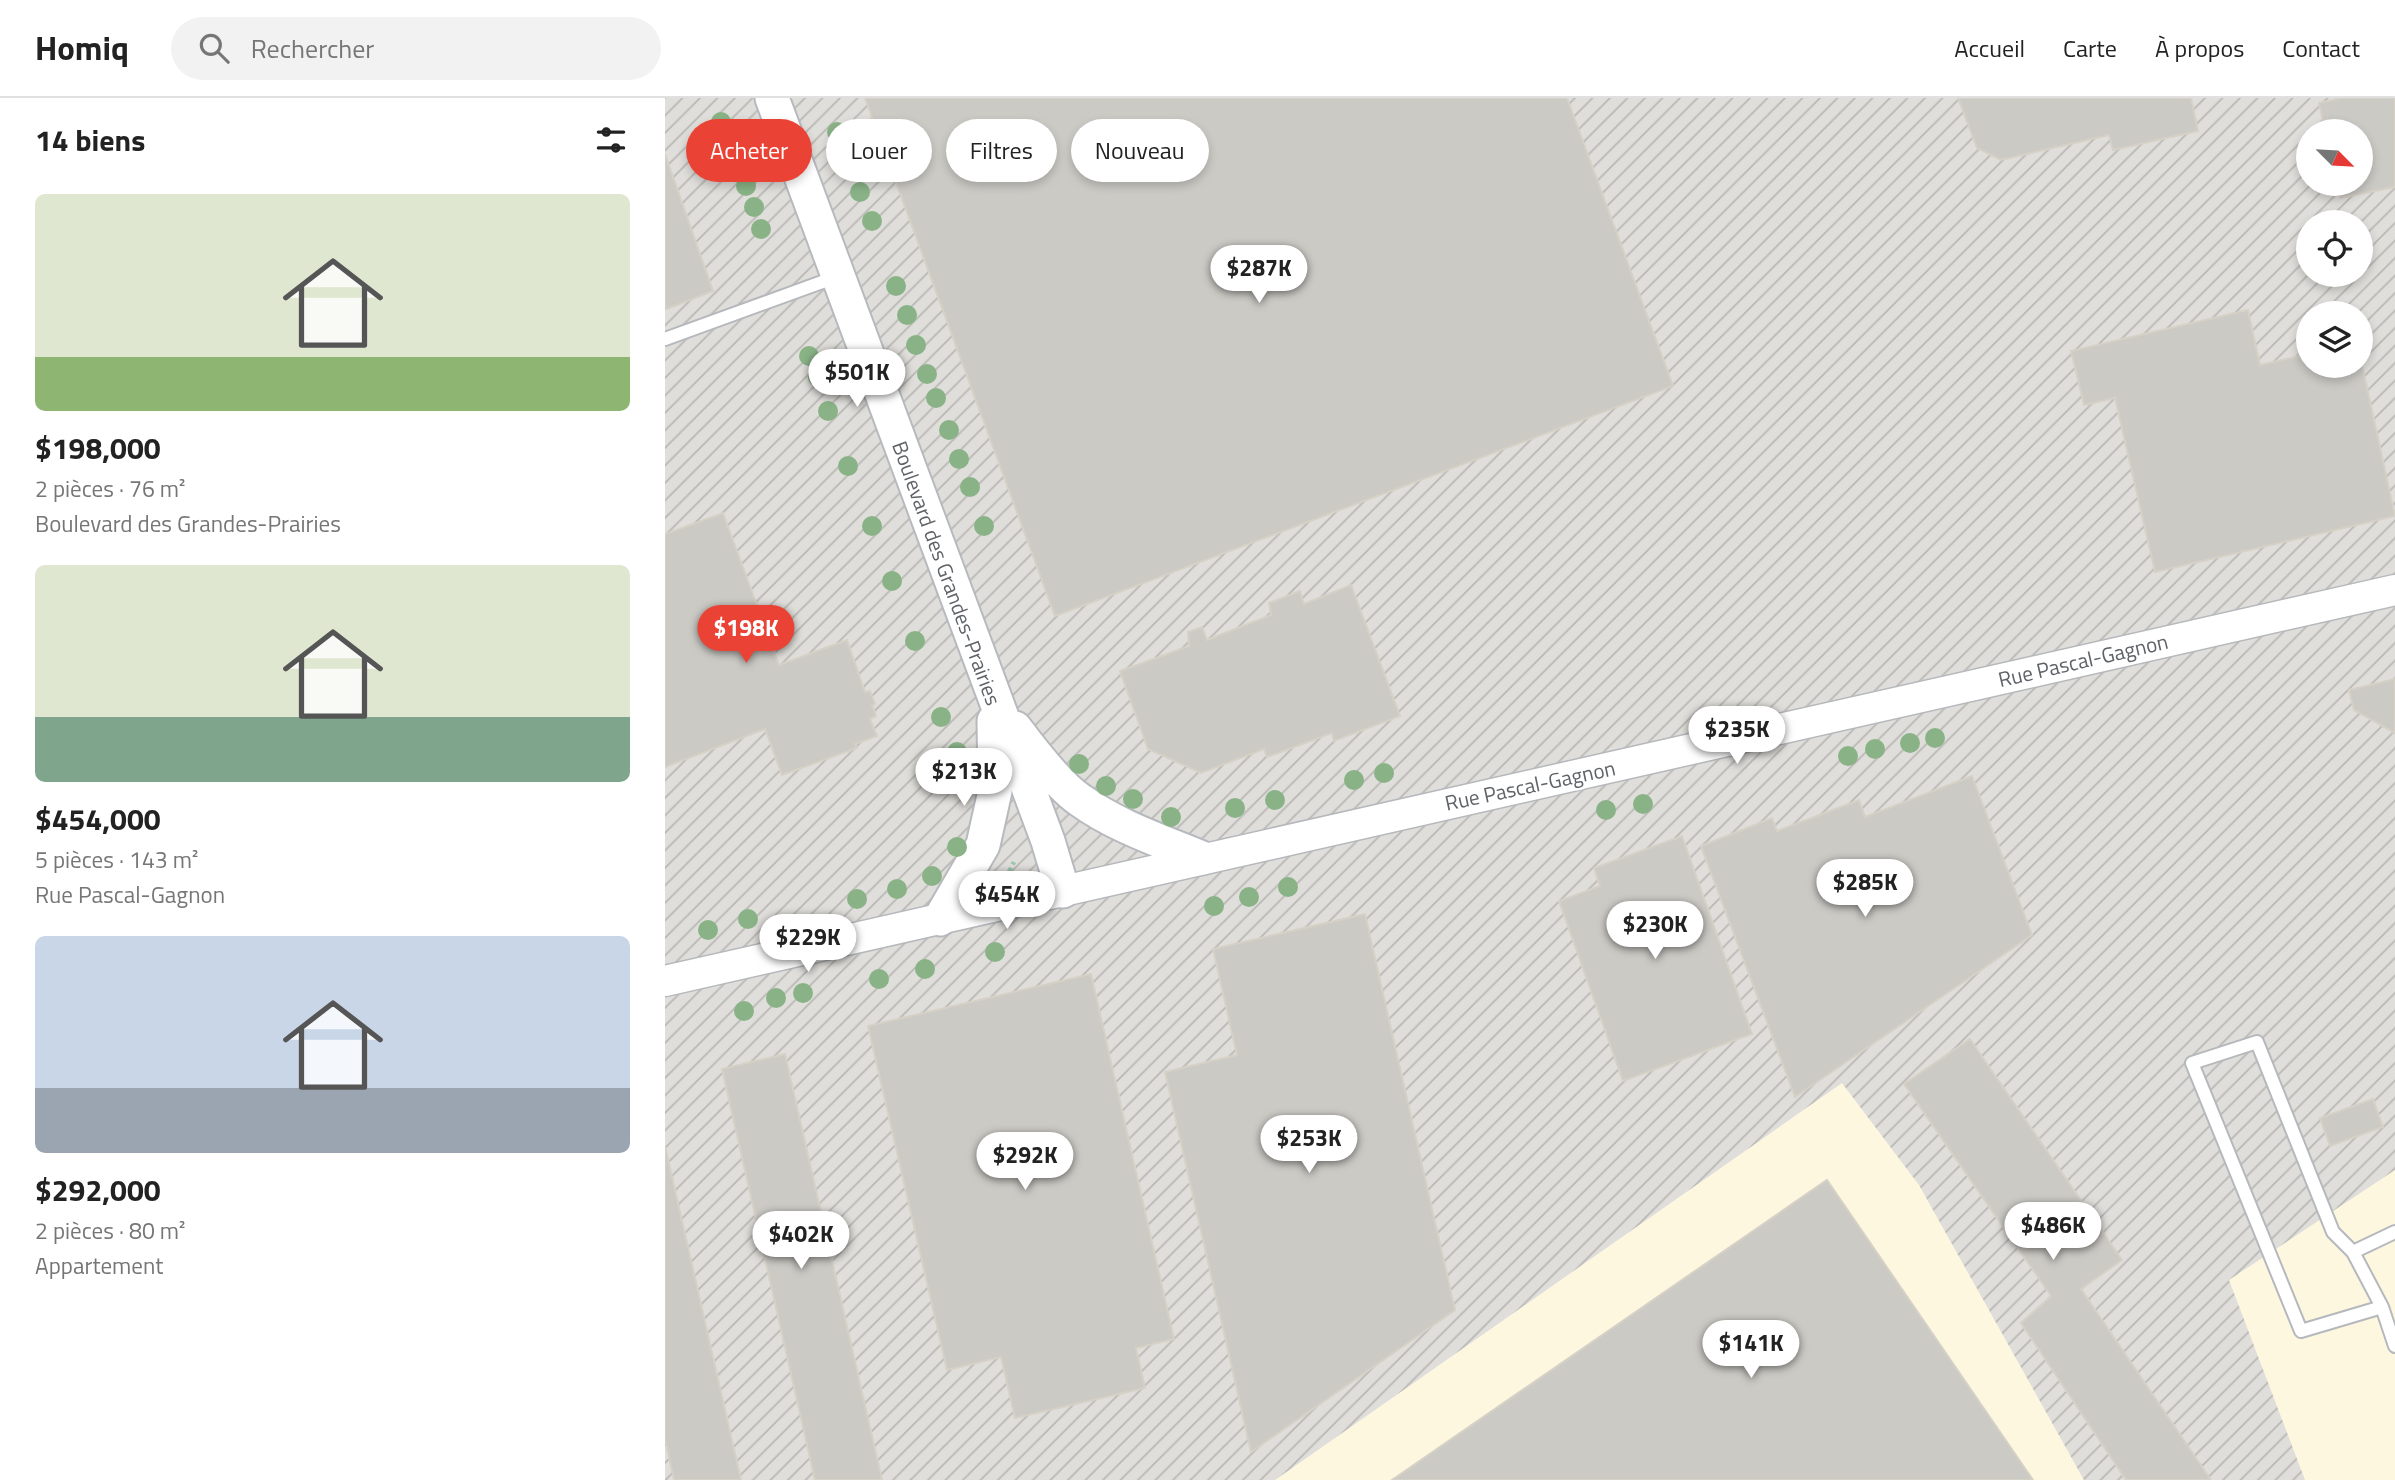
<!DOCTYPE html>
<html lang="fr">
<head>
<meta charset="utf-8">
<style>
	:root { --surface:#fff; --page:#f2f2f2; --text:#222; --muted:#767676; --line:#e0e0e0; --accent:#ea4335 }
	body { margin:0; font-family:"Titillium Web",sans-serif; background:var(--page); color:var(--text); height:100vh; display:flex; flex-direction:column; font-size:26px; white-space:nowrap }
	* { box-sizing:border-box; margin:0 }
	p { font-size:23px; color:var(--muted) }
	.icon { flex:none; width:38px; height:38px; fill:none; stroke:currentColor; stroke-width:2; stroke-linecap:round; stroke-linejoin:round }
	.map { position:relative; flex:1; overflow:hidden }
	.panel { display:flex; flex-direction:column; background:var(--surface); width:665px }
	.panel>* { flex:none }
	.top-card { position:absolute; left:21px; top:21px; width:665px; height:63px; display:flex; gap:14px }
	.needle { width:46px; rotate:114deg }
	.controls { position:absolute; left:1631px; top:21px; display:grid; gap:14px }
	.controls a { display:grid; place-items:center; width:77px; height:77px; border-radius:50%; background:var(--surface); box-shadow:0 4px 10px #0003; font-size:35px }
	.price { position:absolute; translate:-50% -60px; padding:0 16px; border-radius:24px; background:#fff; color:#222; font-size:23px; line-height:46px; filter:drop-shadow(0 2px 4px #0008) }
	.price::after { content:''; position:absolute; left:50%; top:42px; width:21px; height:16px; margin-left:-10px; background:inherit; clip-path:polygon(0 0,100% 0,50% 100%) }
	.price.selected { background:var(--accent); color:#fff }
	ul { padding:0; list-style:none }
	li { display:grid; align-content:center; gap:14px; height:371px; padding:0 35px }
	li span { display:grid; place-items:center; height:217px; border-radius:10px; color:#555 }
	li>.icon { margin-inline-start:auto }
	span .icon { width:126px; height:126px; fill:#fffc; stroke-width:1 }
	li b { font-size:30px }
	h2 { display:flex; justify-content:space-between; align-items:center; height:84px; padding:0 35px; font-size:30px }
	.chip { padding:0 24px; border-radius:32px; background:var(--surface); box-shadow:0 4px 10px #0003; font-size:24px; line-height:63px }
	.chip.selected { background:var(--accent); color:#fff }
	header { display:flex; align-items:center; gap:42px; box-sizing:border-box; height:98px; padding:0 35px; background:var(--surface); border-bottom:2px solid var(--line) }
	header strong { font-size:33px }
	nav { display:flex; gap:38px; margin-inline-start:auto; font-size:24px }
	.search { width:490px; height:63px; background:var(--page); display:flex; align-items:center; gap:18px; box-sizing:border-box; padding:0 24px; border-radius:38px; color:var(--muted); font-size:26px }
	main { display:flex; flex:1; min-height:0 }
	.map>svg:first-child { display:block }
	.commercial { fill:#fef7e0 }
	.industrial { fill:url(#industrial-furrows); fill-rule:evenodd }
	.building { fill:#cccac5; stroke:#d6d1c6; stroke-width:2 }
	.lines { fill:none; stroke-linecap:round; stroke-linejoin:round }
	.service-casing { stroke:#b5b8bc; stroke-width:16 }
	.tertiary-casing { stroke:#b5b8bc; stroke-width:33 }
	.secondary-casing { stroke:#b6babf; stroke-width:37 }
	.path { stroke:#9cc7a9; stroke-width:4.5; stroke-dasharray:7 3.5; stroke-linecap:butt }
	.service { stroke:#fff; stroke-width:12 }
	.tertiary { stroke:#fff; stroke-width:30 }
	.secondary { stroke:#fff; stroke-width:33 }
	.tree { fill:#89b387 }
	.labels { text-anchor:middle; dominant-baseline:central; stroke-width:5; stroke-linejoin:round; paint-order:stroke }
	.street-label { font-size:21px; fill:#5f6368; stroke:#fff }
</style>
</head>
<body>
<header>
<strong>Homiq</strong>
<div class="search"><svg class="icon" aria-label="search" viewBox="0 0 24 24"><circle cx="10" cy="10" r="6"/><path d="M15 15l6 6"/></svg>Rechercher</div>
<nav><a>Accueil</a><a>Carte</a><a>À propos</a><a>Contact</a></nav>
</header>
<main>
<section class="panel">
<h2>14 biens<svg class="icon" aria-label="filters" viewBox="0 0 24 24"><path d="M4 7h16M4 17h16"/><circle cx="9" cy="7" r="2"/><circle cx="15" cy="17" r="2"/></svg></h2>
<ul>
<li><span style="background:linear-gradient(#dfe7d0 75%,#8fb573 0)"><svg class="icon" aria-label="home" viewBox="0 0 24 24"><path d="M3 11l9-7 9 7M6 9v11h12V9"/></svg></span><div><b>$198,000</b><p>2 pièces · 76 m²</p><p>Boulevard des Grandes-Prairies</p></div></li>
<li><span style="background:linear-gradient(#dfe7d0 70%,#7fa58c 0)"><svg class="icon" aria-label="home" viewBox="0 0 24 24"><path d="M3 11l9-7 9 7M6 9v11h12V9"/></svg></span><div><b>$454,000</b><p>5 pièces · 143 m²</p><p>Rue Pascal-Gagnon</p></div></li>
<li><span style="background:linear-gradient(#c9d6e8 70%,#9aa5b1 0)"><svg class="icon" aria-label="home" viewBox="0 0 24 24"><path d="M3 11l9-7 9 7M6 9v11h12V9"/></svg></span><div><b>$292,000</b><p>2 pièces · 80 m²</p><p>Appartement</p></div></li>
</ul>
</section>
<div class="map">
<svg width="1730" height="1382" viewBox="0 0 1730 1382">
	<defs>
		<pattern id="industrial-furrows" width="10" height="10" patternUnits="userSpaceOnUse" patternTransform="scale(1.75)"><rect width="10" height="10" fill="#e0deda"/><path d="M-1 1l2-2M0 10L10 0M9 11l2-2" fill="none" stroke="#b9b8b5"/></pattern>
	</defs>
	<rect width="100%" height="100%" fill="#f1efe8"/>
	<path class="commercial" d="M 1177,985 L 1254,1087 L 1419,1382 L 610,1382 Z
		M 1730,1072 L 1730,1382 L 1640,1382 L 1563,1182 Z"/>
	<path class="industrial" d="M 0,0 L 1730,0 L 1730,1072 L 1564,1182 L 1640,1382 L 1419,1382 L 1254,1087 L 1177,985 L 610,1382 L 0,1382 ZM 1643,33 L 1696,33 L 1696,86 L 1643,86 ZM 1643,124 L 1696,124 L 1696,177 L 1643,177 ZM 1643,215 L 1696,215 L 1696,268 L 1643,268 Z"/>
	<path class="building" d="M 200,0 L 902,0 L 1008,288 L 390,518 Z
		M 1293,0 L 1526,0 L 1533,33 L 1448,52 L 1444,37 L 1336,62 L 1312,50 Z
		M 1676,0 L 1730,0 L 1730,89 L 1675,100 L 1672,86 L 1696,86 L 1696,33 L 1660,33 L 1654,5 Z
		M 0,56 L 48,193 L 2,211 L 0,205 Z
		M 1583,212 L 1595,267 L 1643,256 L 1643,268 L 1696,268 L 1696,262 L 1730,418 L 1490,474 L 1450,300 L 1419,307 L 1406,253 Z
		M 58,415 L 114,567 L 182,542 L 200,594 L 205,593 L 210,606 L 207,607 L 211,618 L 205,621 L 212,638 L 190,646 L 192,650 L 117,677 L 100,631 L 0,669 L 0,436 Z
		M 686,487 L 735,618 L 669,643 L 667,635 L 602,659 L 599,651 L 536,675 L 483,651 L 455,573 L 524,548 L 523,534 L 537,529 L 542,542 L 606,517 L 604,505 L 635,493 L 639,506 Z
		M 1730,581 L 1730,635 L 1689,612 L 1684,592 Z
		M 1307,678 L 1367,837 L 1130,999 L 1036,748 L 1107,720 L 1112,733 L 1194,702 L 1200,719 Z
		M 1017,738 L 1087,936 L 958,983 L 894,803 L 935,788 L 929,770 Z
		M 700,816 L 790,1212 L 586,1354 L 500,974 L 572,957 L 548,851 Z
		M 426,876 L 509,1241 L 471,1250 L 480,1290 L 350,1320 L 336,1259 L 282,1272 L 203,928 Z
		M 1305,941 L 1457,1162 L 1416,1191 L 1546,1382 L 1461,1382 L 1356,1225 L 1386,1198 L 1239,986 Z
		M 120,956 L 217,1382 L 150,1382 L 57,971 Z
		M 1708,1001 L 1718,1029 L 1665,1048 L 1655,1020 Z
		M 0,1048 L 76,1382 L 9,1382 L 0,1341 Z
		M 1162,1082 L 1368,1382 L 727,1382 Z"/>
	<g class="lines">
		<g class="service-casing">
			<path id="service" d="M 0,241 L 171,179
				M 1688,1154 L 1730,1134
				M 1717,1209 L 1636,1233 L 1527,965 L 1592,944 L 1668,1134 L 1688,1154 L 1717,1209 L 1730,1248"/>
		</g>
		<g class="tertiary-casing">
			<path id="tertiary" d="M 0,883 L 1730,492"/>
		</g>
		<g class="secondary-casing">
			<path id="secondary" d="M 107,0 L 383,743 L 398,793
				M 350,630 C 365,650 394,688 415,702 C 451,728 496,743 537,760
				M 275,821 L 318,747 L 330,693 L 329,623"/>
		</g>
		<path class="path" d="M 343,776 L 349,764"/>
		<use href="#service" class="service"/>
		<use href="#tertiary" class="tertiary"/>
		<use href="#secondary" class="secondary"/>
	</g>
	<g class="tree">
		<circle cx="56" cy="24" r="10"/>
		<circle cx="172" cy="34" r="10"/>
		<circle cx="65" cy="44" r="10"/>
		<circle cx="183" cy="63" r="10"/>
		<circle cx="72" cy="66" r="10"/>
		<circle cx="81" cy="88" r="10"/>
		<circle cx="195" cy="94" r="10"/>
		<circle cx="89" cy="109" r="10"/>
		<circle cx="207" cy="123" r="10"/>
		<circle cx="96" cy="131" r="10"/>
		<circle cx="231" cy="188" r="10"/>
		<circle cx="242" cy="217" r="10"/>
		<circle cx="251" cy="247" r="10"/>
		<circle cx="144" cy="258" r="10"/>
		<circle cx="262" cy="276" r="10"/>
		<circle cx="153" cy="279" r="10"/>
		<circle cx="271" cy="300" r="10"/>
		<circle cx="163" cy="313" r="10"/>
		<circle cx="284" cy="332" r="10"/>
		<circle cx="294" cy="361" r="10"/>
		<circle cx="183" cy="368" r="10"/>
		<circle cx="305" cy="389" r="10"/>
		<circle cx="207" cy="428" r="10"/>
		<circle cx="319" cy="428" r="10"/>
		<circle cx="227" cy="483" r="10"/>
		<circle cx="250" cy="543" r="10"/>
		<circle cx="276" cy="619" r="10"/>
		<circle cx="1270" cy="640" r="10"/>
		<circle cx="1245" cy="645" r="10"/>
		<circle cx="1210" cy="651" r="10"/>
		<circle cx="292" cy="654" r="10"/>
		<circle cx="1183" cy="658" r="10"/>
		<circle cx="414" cy="666" r="10"/>
		<circle cx="719" cy="675" r="10"/>
		<circle cx="689" cy="682" r="10"/>
		<circle cx="441" cy="688" r="10"/>
		<circle cx="468" cy="701" r="10"/>
		<circle cx="610" cy="702" r="10"/>
		<circle cx="978" cy="706" r="10"/>
		<circle cx="570" cy="710" r="10"/>
		<circle cx="941" cy="712" r="10"/>
		<circle cx="506" cy="719" r="10"/>
		<circle cx="292" cy="749" r="10"/>
		<circle cx="267" cy="778" r="10"/>
		<circle cx="623" cy="789" r="10"/>
		<circle cx="232" cy="791" r="10"/>
		<circle cx="584" cy="799" r="10"/>
		<circle cx="192" cy="801" r="10"/>
		<circle cx="549" cy="808" r="10"/>
		<circle cx="83" cy="821" r="10"/>
		<circle cx="43" cy="832" r="10"/>
		<circle cx="330" cy="854" r="10"/>
		<circle cx="260" cy="871" r="10"/>
		<circle cx="214" cy="881" r="10"/>
		<circle cx="138" cy="895" r="10"/>
		<circle cx="111" cy="900" r="10"/>
		<circle cx="79" cy="913" r="10"/>
	</g>
	<g class="labels">
		<g class="street-label">
			<text transform="translate(282 475) rotate(70)">Boulevard des Grandes-Prairies</text>
			<text transform="translate(1418 562) rotate(-13)">Rue Pascal-Gagnon</text>
			<text transform="translate(865 687) rotate(-12)">Rue Pascal-Gagnon</text>
		</g>
	</g>
</svg>
<div class="controls">
<a><svg class="needle" viewBox="-14 -14 28 28"><path d="M0-13l5 13h-10z" fill="#e53935"/><path d="M0 13l5-13h-10z" fill="#767676"/></svg></a>
<a><svg class="icon" aria-label="locate" viewBox="0 0 24 24"><circle cx="12" cy="12" r="6"/><path d="M12 2v4M12 18v4M2 12h4M18 12h4"/></svg></a>
<a><svg class="icon" aria-label="layers" viewBox="0 0 24 24"><path d="M12 4l9 5-9 5-9-5zM3 14l9 5 9-5"/></svg></a>
</div>
<b class="price" style="left:594px;top:207px">$287K</b>
<b class="price" style="left:192px;top:311px">$501K</b>
<b class="price selected" style="left:81px;top:567px">$198K</b>
<b class="price" style="left:1072px;top:668px">$235K</b>
<b class="price" style="left:299px;top:710px">$213K</b>
<b class="price" style="left:1200px;top:821px">$285K</b>
<b class="price" style="left:342px;top:833px">$454K</b>
<b class="price" style="left:990px;top:863px">$230K</b>
<b class="price" style="left:143px;top:876px">$229K</b>
<b class="price" style="left:644px;top:1077px">$253K</b>
<b class="price" style="left:360px;top:1094px">$292K</b>
<b class="price" style="left:1388px;top:1164px">$486K</b>
<b class="price" style="left:136px;top:1173px">$402K</b>
<b class="price" style="left:1086px;top:1282px">$141K</b>
<div class="top-card">
<a class="chip selected">Acheter</a>
<a class="chip">Louer</a>
<a class="chip">Filtres</a>
<a class="chip">Nouveau</a>
</div>
</div>
</main>
</body>
</html>
